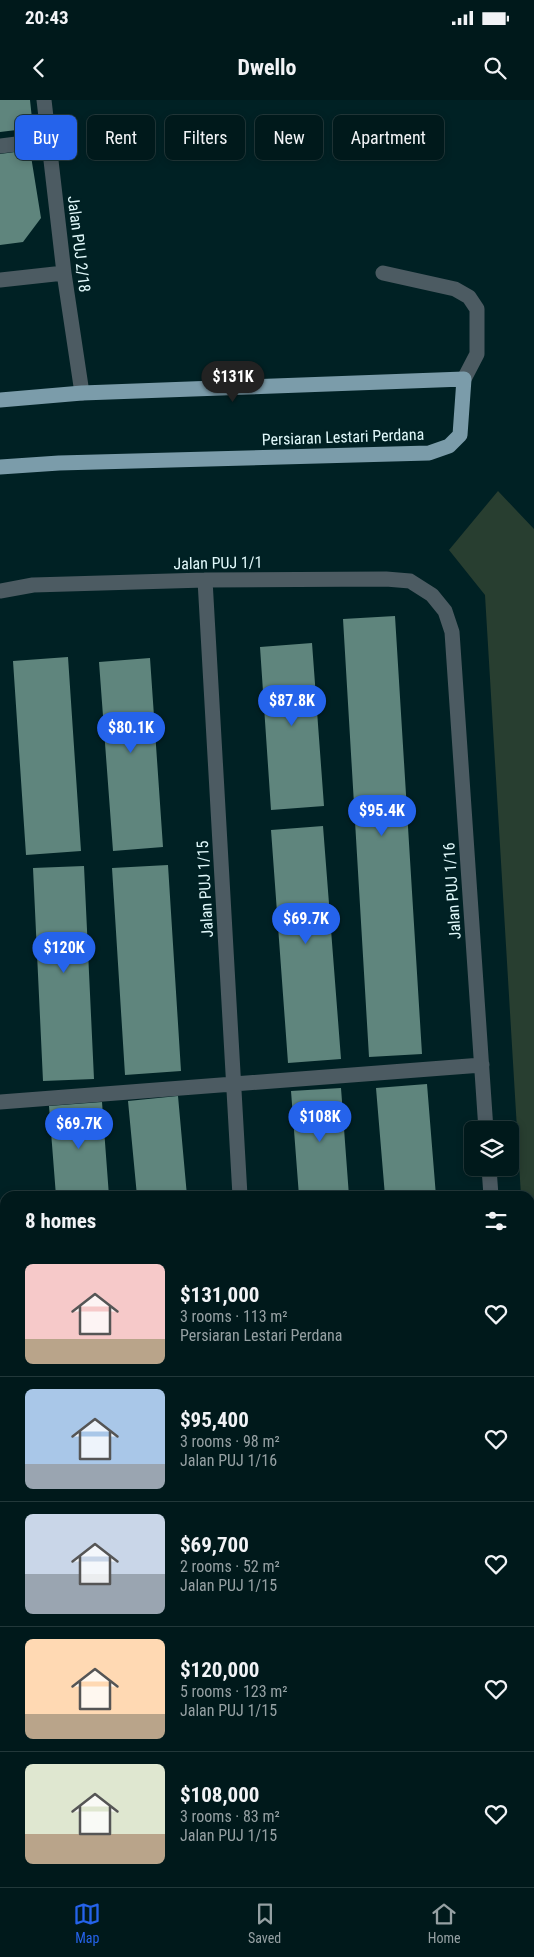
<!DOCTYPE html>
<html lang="en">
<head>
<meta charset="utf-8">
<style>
	:root { --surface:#00191b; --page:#0e2628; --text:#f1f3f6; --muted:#95a0a3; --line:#22383a; --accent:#2563eb }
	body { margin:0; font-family:"Roboto Condensed",sans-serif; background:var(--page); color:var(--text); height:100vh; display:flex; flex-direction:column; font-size:19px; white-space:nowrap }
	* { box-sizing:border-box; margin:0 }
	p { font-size:16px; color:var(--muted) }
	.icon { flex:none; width:28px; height:28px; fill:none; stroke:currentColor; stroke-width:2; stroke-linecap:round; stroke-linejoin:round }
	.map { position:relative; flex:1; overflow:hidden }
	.details { position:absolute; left:0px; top:1091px; width:535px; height:696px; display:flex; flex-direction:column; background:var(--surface); border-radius:15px 15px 0 0; box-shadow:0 2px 8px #0003,0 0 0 1px var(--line) }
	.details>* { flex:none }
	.guide { position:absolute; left:15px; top:15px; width:505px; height:45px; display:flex; gap:10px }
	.fabs { position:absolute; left:464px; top:1021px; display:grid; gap:10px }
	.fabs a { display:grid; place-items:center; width:55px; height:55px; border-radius:8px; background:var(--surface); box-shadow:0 2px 8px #0003,0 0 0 1px var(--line); font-size:25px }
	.price { position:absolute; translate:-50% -42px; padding:0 11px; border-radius:18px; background:var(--accent); color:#fff; font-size:16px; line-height:32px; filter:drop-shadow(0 1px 2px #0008) }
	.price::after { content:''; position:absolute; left:50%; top:30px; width:15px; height:11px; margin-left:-8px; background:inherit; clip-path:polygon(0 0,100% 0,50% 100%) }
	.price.selected { background:#222; color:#fff }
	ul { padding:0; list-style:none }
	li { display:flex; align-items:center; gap:15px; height:125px; padding:0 25px }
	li+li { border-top:1px solid var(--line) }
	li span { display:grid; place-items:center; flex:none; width:140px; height:100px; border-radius:8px; color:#555 }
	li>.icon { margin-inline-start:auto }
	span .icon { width:60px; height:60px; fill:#fffc; stroke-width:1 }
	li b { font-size:21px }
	h2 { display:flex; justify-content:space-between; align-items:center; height:60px; padding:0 25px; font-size:21px }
	.chip { padding:0 18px; border-radius:8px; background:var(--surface); box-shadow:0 2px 8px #0003,0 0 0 1px var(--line); font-size:18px; line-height:45px }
	.chip.selected { background:var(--accent); color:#fff }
	.status { display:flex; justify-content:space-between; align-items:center; height:35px; padding:0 25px; background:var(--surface); direction:ltr }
	.status svg { height:14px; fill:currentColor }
	header { display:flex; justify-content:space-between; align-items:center; height:65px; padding:0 25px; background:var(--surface); font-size:22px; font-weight:700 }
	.dock { display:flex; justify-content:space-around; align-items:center; height:70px; border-top:1px solid var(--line); background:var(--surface); font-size:14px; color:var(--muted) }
	.dock a { display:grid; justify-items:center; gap:2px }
	.dock .selected { color:var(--accent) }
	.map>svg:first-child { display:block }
	.green { fill:#283e30 }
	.building { fill:#5f857d }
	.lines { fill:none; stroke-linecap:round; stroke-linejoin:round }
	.minor { stroke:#4c5b62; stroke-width:15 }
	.major { stroke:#7b9caa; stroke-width:15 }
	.labels { text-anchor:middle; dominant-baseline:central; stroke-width:4; stroke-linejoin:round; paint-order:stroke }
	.street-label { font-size:16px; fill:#e1f9fb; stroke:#002124 }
</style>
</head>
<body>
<div class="status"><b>20:43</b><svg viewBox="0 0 49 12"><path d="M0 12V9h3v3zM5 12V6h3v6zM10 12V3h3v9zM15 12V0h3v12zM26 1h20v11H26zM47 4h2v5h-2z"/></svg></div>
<header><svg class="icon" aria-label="back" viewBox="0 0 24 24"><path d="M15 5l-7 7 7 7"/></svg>Dwello<svg class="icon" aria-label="search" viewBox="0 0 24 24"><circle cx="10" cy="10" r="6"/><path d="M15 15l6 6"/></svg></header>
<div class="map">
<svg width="534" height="1787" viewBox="0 0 534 1787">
	<rect width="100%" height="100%" fill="#002124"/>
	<path class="green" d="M 498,391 L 534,429 L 534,1310 L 530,1243 L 530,1096 L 521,1096 L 485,495 L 449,450 Z
		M 534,1358 L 534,1509 L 530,1509 L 530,1362 Z"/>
	<path class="building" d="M 0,0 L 30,0 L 33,28 L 0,32 Z
		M 30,50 L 41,118 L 23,142 L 0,145 L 0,54 Z
		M 395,516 L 422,954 L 369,957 L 343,519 Z
		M 312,543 L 324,706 L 271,710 L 260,547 Z
		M 68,557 L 81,751 L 26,755 L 13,561 Z
		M 150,558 L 163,747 L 113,751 L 99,562 Z
		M 323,726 L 341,959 L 288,963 L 271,730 Z
		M 168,765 L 181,971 L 125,975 L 112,768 Z
		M 84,766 L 94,979 L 43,981 L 33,768 Z
		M 427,984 L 436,1096 L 385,1096 L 376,988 Z
		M 341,988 L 349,1096 L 299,1096 L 291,991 Z
		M 178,996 L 187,1096 L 137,1096 L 128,1001 Z
		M 102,1002 L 109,1096 L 56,1096 L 49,1006 Z"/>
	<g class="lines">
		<path class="minor" d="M 44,0 L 64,173 L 82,293
			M 0,46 L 48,40
			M 383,173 L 455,189 L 469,197 L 477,209 L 477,254 L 464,279
			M 0,180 L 64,173
			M 205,480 L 240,1096
			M 0,491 L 33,485 L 205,480 L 386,479 L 410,481 L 432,495 L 445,511 L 452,532 L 486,1030
			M 0,1002 L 482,965
			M 489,1068 L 491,1096
			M 0,1159 L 5,1219
			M 0,1442 L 5,1442
			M 0,1751 L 5,1754
			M 18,1782 L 19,1787"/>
		<path class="major" d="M 0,300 L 82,293 L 464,279 L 460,335 L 449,346 L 429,353 L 59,363 L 0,367"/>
	</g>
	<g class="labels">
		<g class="street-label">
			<text transform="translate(79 144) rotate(83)">Jalan PUJ 2/18</text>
			<text transform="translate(343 337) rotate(-2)">Persiaran Lestari Perdana</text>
			<text transform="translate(218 463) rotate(-1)">Jalan PUJ 1/1</text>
			<text transform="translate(205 789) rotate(-93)">Jalan PUJ 1/15</text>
			<text transform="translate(452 791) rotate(-94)">Jalan PUJ 1/16</text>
		</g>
	</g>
</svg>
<div class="fabs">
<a><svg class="icon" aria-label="layers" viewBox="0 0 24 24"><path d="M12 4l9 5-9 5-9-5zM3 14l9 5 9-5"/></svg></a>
</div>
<b class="price selected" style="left:233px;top:303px">$131K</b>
<b class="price" style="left:292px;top:627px">$87.8K</b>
<b class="price" style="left:131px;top:654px">$80.1K</b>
<b class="price" style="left:382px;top:737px">$95.4K</b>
<b class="price" style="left:306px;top:845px">$69.7K</b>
<b class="price" style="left:64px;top:874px">$120K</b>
<b class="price" style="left:320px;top:1043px">$108K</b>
<b class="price" style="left:79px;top:1050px">$69.7K</b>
<div class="guide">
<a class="chip selected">Buy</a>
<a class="chip">Rent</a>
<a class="chip">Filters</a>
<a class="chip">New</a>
<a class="chip">Apartment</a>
</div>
<section class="details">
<h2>8 homes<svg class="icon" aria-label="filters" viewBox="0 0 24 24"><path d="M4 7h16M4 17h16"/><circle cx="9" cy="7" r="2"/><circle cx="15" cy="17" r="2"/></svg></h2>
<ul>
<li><span style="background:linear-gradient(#f6c9c9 75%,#b9a48a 0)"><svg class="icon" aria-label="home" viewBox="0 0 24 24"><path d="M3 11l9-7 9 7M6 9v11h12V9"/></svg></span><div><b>$131,000</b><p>3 rooms · 113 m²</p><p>Persiaran Lestari Perdana</p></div><svg class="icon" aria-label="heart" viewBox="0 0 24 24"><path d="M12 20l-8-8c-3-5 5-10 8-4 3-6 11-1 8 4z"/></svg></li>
<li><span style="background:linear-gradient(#a9c7e8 75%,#9aa5b1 0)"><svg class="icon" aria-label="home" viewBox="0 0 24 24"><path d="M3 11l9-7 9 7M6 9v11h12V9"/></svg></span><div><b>$95,400</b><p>3 rooms · 98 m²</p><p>Jalan PUJ 1/16</p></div><svg class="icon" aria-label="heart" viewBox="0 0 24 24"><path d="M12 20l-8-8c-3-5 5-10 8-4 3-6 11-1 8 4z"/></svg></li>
<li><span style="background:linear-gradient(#c9d6e8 60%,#9aa5b1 0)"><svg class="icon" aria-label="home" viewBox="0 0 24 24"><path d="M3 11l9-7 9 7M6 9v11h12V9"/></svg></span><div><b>$69,700</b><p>2 rooms · 52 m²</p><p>Jalan PUJ 1/15</p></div><svg class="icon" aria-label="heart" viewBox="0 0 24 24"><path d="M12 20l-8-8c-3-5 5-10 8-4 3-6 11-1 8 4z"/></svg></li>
<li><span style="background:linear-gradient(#ffd9b3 75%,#b9a48a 0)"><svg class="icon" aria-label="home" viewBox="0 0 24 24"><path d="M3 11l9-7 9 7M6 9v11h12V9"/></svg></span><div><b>$120,000</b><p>5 rooms · 123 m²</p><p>Jalan PUJ 1/15</p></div><svg class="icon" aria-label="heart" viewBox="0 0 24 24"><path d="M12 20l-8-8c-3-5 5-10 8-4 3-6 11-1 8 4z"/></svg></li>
<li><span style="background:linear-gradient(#dfe7d0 70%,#b9a48a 0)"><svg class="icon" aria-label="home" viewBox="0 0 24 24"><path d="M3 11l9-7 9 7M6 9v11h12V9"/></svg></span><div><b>$108,000</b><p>3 rooms · 83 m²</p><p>Jalan PUJ 1/15</p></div><svg class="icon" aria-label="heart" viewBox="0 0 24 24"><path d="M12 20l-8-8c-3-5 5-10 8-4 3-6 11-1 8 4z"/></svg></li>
</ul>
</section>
</div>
<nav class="dock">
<a class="selected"><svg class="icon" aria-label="map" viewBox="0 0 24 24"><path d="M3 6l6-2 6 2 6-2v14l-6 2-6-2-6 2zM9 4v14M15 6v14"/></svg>Map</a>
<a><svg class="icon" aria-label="saved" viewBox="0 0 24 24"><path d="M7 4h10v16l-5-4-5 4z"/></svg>Saved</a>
<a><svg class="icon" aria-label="home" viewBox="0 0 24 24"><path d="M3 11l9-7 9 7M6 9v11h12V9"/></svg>Home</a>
</nav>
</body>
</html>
